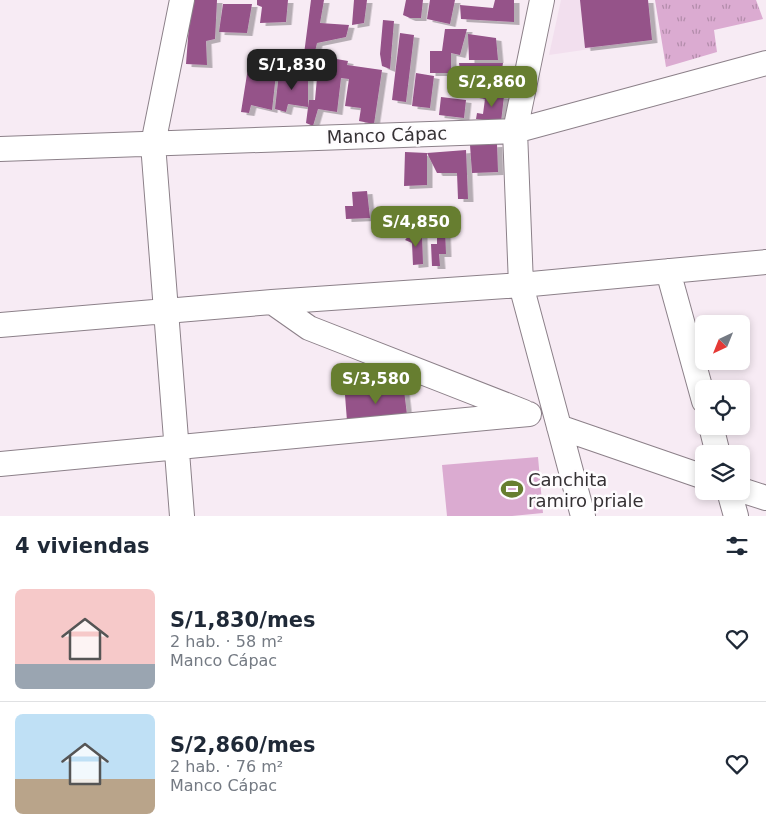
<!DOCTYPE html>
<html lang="es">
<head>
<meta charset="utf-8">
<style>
	:root { --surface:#fff; --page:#f6f6f7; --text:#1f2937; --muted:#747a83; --line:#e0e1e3; --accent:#677e30 }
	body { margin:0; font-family:"DejaVu Sans",sans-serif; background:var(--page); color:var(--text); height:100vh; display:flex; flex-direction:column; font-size:19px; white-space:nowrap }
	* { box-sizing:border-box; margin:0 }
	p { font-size:16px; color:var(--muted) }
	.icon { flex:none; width:28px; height:28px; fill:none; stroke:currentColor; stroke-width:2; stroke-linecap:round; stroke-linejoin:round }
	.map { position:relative; height:516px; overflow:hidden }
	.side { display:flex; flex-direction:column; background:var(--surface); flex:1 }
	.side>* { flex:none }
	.needle { width:32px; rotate:223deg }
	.fabs { position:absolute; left:695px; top:315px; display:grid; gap:10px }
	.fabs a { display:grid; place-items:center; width:55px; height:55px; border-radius:8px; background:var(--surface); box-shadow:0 2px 8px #0003; font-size:25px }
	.price { position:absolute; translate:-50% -42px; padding:0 11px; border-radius:10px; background:var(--accent); color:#fff; font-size:16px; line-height:32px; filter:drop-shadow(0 1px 2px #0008) }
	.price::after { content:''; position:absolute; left:50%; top:30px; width:15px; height:11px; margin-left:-8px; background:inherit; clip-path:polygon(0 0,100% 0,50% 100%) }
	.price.current { background:#222; color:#fff }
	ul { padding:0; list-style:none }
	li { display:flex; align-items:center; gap:15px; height:125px; padding:0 15px }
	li+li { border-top:1px solid var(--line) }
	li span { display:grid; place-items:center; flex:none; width:140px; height:100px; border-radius:8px; color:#555 }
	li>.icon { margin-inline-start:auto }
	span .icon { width:60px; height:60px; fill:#fffc; stroke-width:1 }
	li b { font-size:21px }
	h2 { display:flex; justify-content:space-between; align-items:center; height:60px; padding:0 15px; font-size:21px }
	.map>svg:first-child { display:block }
	.built { fill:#f2dfee }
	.grass { fill:#dbabd1 }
	.park { fill:url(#park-tufts) }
	.building { fill:#955289; filter:url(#shadow) }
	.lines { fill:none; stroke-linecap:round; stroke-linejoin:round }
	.minor-casing { stroke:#8c8089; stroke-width:26 }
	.minor { stroke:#fff; stroke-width:24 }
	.labels { text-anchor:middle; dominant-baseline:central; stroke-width:5; stroke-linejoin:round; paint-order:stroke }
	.street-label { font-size:18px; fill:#353134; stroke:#fefcfe }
	.poi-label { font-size:18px; fill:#353134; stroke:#fefcfe; text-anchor:start }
</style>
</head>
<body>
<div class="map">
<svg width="766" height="516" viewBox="0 0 766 516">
	<defs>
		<pattern id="park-tufts" width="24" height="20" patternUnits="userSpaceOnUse" patternTransform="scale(1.25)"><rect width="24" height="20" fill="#dbabd1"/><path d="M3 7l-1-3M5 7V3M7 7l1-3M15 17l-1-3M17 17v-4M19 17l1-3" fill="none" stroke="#b28caa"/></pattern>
		<filter id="shadow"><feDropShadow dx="5.5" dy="3" stdDeviation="0" flood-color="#0004"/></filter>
	</defs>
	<rect width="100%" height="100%" fill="#f7ebf4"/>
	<path class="built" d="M 561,0 L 648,0 L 652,40 L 549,55 Z"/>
	<path class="grass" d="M 538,457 L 543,513 L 512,516 L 447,516 L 442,465 Z"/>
	<path class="park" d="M 655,0 L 756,0 L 763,19 L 714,30 L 717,52 L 666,67 Z"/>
	<path class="building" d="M 191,0 L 217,0 L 215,39 L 206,41 L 207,65 L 186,64 Z
		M 257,0 L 288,0 L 286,22 L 260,23 L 262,7 L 257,5 Z
		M 311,0 L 324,0 L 320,23 L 349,25 L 346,37 L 317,43 L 314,56 L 304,54 Z
		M 354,0 L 367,0 L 364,23 L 352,25 Z
		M 406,0 L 423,0 L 421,18 L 410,18 L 403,15 Z
		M 430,0 L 455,0 L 450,24 L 427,19 Z
		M 495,0 L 514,0 L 514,22 L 461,19 L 460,5 L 493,8 Z
		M 580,0 L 648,0 L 652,40 L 585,48 Z
		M 223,4 L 252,4 L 247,33 L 219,32 Z
		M 383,20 L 394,21 L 390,69 L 382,66 L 380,54 Z
		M 445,29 L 467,29 L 460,55 L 451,53 L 451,73 L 430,73 L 430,51 L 442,51 Z
		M 400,33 L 414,35 L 406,102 L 392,100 Z
		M 468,34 L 496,38 L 498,60 L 469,60 Z
		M 319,56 L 348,61 L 347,65 L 382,70 L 374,124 L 359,121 L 361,108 L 345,106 L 349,79 L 341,78 L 337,112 L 318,109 L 313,126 L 306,123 L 309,100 L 315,100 Z
		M 459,63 L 503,63 L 499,87 L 483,84 L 483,89 L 473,88 L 474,84 L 471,83 L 471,71 L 468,77 L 464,76 L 464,70 L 460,70 Z
		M 248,68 L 276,74 L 272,110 L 251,105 L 249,113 L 241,112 Z
		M 279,73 L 308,76 L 308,107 L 288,104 L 286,112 L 275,109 Z
		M 416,73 L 434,76 L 430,108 L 412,106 Z
		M 477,93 L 504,96 L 501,122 L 476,119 L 477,113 L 483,114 L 485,99 L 479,98 Z
		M 441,97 L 466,100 L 464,118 L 439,115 Z
		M 497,144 L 498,172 L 472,173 L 470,145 Z
		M 466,150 L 468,199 L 458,199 L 457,173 L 437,173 L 427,153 Z
		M 405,152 L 427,153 L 427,185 L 404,186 Z
		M 367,191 L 370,218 L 346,219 L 345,206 L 353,206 L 352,192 Z
		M 445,229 L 446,254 L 439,254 L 440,266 L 432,266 L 431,244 L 437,244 L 437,230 Z
		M 411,233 L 422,235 L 423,264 L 413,265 L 412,243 L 405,240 Z
		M 404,390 L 407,415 L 347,421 L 345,395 Z"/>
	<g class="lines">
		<g class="minor-casing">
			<path id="minor" d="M 182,0 L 153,144 L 182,516
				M 542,0 L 515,131 L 521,285 L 583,516
				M 0,149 L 515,131 L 766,63
				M 668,271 L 704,401
				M 272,302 L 309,328 L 524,412
				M 0,325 L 272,302 L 521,285 L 766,262
				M 711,426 L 718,454
				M 559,427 L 704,477
				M 0,464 L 529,414
				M 741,490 L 766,498
				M 729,491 L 736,516"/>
		</g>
		<use href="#minor" class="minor"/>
	</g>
	<defs>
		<g id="stadium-bare" transform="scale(1.725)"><path d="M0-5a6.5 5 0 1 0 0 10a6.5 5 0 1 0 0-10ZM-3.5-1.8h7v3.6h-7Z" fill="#677e30" stroke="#fefcfe" stroke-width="2.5" paint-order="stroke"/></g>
	</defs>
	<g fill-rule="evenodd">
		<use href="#stadium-bare" x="512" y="489"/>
	</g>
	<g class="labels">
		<g class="street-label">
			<text transform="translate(387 135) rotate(-2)">Manco Cápac</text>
		</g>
		<g class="poi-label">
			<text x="528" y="479">Canchita<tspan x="528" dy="21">ramiro priale</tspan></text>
		</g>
	</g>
</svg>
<div class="fabs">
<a><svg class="needle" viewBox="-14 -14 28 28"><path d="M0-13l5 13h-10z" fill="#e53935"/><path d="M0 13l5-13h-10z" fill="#747a83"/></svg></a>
<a><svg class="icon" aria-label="locate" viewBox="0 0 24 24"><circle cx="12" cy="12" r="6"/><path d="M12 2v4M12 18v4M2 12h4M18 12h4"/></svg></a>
<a><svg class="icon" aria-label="layers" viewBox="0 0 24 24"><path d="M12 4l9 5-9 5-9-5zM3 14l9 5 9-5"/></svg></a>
</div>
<b class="price current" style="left:292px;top:91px">S/1,830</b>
<b class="price" style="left:492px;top:108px">S/2,860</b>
<b class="price" style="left:416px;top:248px">S/4,850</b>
<b class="price" style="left:376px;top:405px">S/3,580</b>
</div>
<section class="side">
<h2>4 viviendas<svg class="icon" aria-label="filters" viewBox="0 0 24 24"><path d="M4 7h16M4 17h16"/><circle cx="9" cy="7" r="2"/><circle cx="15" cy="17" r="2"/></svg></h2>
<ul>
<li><span style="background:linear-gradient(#f6c9c9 75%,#9aa5b1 0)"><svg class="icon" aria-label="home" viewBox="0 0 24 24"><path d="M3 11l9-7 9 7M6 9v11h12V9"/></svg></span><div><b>S/1,830/mes</b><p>2 hab. · 58 m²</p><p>Manco Cápac</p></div><svg class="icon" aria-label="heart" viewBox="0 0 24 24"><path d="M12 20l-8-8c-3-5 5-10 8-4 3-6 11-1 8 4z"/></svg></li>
<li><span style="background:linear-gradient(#bfe0f5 65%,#b9a48a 0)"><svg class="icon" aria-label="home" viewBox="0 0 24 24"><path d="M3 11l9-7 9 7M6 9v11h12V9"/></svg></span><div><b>S/2,860/mes</b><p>2 hab. · 76 m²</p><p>Manco Cápac</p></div><svg class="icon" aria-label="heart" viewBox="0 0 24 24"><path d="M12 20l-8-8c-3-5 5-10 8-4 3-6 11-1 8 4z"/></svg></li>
</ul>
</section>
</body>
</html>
